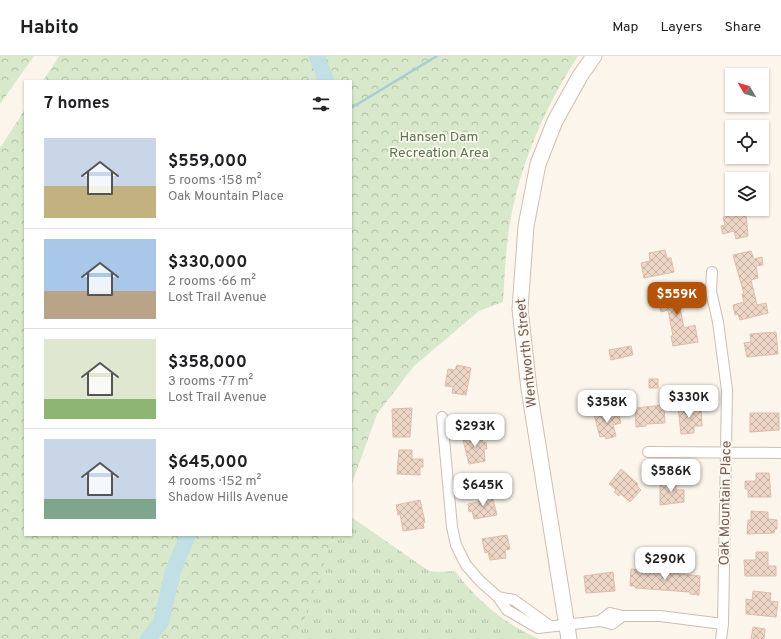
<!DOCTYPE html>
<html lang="en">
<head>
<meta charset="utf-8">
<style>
	:root { --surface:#fff; --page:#f6f6f6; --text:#202124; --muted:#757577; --line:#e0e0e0; --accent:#b45309 }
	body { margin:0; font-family:Overpass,sans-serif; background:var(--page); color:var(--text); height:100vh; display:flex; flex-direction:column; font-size:15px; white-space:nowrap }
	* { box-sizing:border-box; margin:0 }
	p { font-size:13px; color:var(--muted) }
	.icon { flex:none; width:22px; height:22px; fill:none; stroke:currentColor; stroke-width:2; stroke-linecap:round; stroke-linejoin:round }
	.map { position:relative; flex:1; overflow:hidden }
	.sheet { position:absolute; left:24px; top:24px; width:328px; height:456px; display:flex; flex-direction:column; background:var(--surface); border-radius:0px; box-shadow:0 1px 3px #0004 }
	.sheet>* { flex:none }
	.needle { width:26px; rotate:308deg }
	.buttons { position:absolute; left:725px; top:12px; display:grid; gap:8px }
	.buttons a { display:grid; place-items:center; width:44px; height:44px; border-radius:0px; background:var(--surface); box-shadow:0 1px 3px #0004; font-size:20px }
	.price { position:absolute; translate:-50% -34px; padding:0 9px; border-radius:8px; background:#fff; color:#222; font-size:13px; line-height:26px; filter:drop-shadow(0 1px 2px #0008) }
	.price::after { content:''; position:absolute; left:50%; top:24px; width:12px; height:9px; margin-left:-6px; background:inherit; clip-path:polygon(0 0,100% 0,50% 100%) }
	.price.active { background:var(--accent); color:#fff }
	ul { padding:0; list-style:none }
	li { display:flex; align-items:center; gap:12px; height:100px; padding:0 20px }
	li+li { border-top:1px solid var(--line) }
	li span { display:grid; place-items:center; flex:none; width:112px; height:80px; border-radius:0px; color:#555 }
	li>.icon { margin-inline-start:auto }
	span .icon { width:48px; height:48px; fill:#fffc; stroke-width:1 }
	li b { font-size:17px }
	h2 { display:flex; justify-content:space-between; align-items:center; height:48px; padding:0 20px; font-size:17px }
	header { display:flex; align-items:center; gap:24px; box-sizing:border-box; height:56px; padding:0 20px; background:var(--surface); border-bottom:1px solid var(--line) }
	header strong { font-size:19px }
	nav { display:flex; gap:22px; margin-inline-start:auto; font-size:14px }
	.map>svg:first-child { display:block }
	.grass { fill:url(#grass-tufts) }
	.park { fill:url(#park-crowns) }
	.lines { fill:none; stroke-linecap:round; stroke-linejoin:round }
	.stream { stroke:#a8ced5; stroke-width:2.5 }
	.river { stroke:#c1dfe4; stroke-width:16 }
	.building { fill:url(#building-cross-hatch); stroke:#e0bda8 }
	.street-casing { stroke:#cdbeb2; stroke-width:12 }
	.secondary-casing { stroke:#cfbeb0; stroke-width:17 }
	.street { stroke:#fff; stroke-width:10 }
	.secondary { stroke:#fff; stroke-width:15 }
	.labels { text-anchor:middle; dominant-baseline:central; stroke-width:3.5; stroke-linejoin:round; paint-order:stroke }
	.park-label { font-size:14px; fill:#587949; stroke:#fef9f3 }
	.street-label { font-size:14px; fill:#755d50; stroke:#fef9f3 }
</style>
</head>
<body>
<header>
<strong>Habito</strong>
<nav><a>Map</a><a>Layers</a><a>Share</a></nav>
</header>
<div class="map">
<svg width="781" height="583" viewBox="0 0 781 583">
	<defs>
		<pattern id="grass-tufts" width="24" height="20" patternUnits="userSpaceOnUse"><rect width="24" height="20" fill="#d7e8cb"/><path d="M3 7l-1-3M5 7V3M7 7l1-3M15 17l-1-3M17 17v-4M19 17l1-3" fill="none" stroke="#b3bfa7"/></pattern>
		<pattern id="park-crowns" width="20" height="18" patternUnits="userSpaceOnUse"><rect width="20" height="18" fill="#d7e8cb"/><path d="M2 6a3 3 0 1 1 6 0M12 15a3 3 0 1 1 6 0" fill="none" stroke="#b3bfa7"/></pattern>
		<pattern id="building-cross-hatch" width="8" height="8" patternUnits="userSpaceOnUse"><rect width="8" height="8" fill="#eed6c6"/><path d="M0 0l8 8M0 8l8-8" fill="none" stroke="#c5b1a3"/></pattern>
	</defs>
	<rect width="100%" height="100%" fill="#fbf5ec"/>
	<path class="grass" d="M 351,461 L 429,515 L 437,516 L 455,515 C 476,544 506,569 539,583 L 231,583 L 290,479 L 351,479 Z"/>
	<path class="park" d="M 0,0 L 34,0 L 0,48 Z
		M 59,0 L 578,0 C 548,46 525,97 513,151 C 506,182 505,214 503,246 L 479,255 L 414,310 L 377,358 L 351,430 L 351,25 L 43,25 Z
		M 25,53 L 25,479 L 334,479 L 297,583 L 0,583 L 0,92 Z"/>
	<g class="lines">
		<path class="stream" d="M 351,52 L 437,0"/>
		<path class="river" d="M 317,0 L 326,25
			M 148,583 L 161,566 L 173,515 L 188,479"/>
	</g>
	<path class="building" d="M 746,157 L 748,180 L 736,183 L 734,175 L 723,178 L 721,170 L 725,169 L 723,161 Z
		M 665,194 L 667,202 L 671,202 L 674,216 L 644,222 L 641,207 L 650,205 L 649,197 Z
		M 751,195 L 754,203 L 762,201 L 763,209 L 756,210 L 758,222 L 751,224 L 757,249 L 766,247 L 768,257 L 740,264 L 738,258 L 735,259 L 733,249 L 744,246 L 742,238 L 744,238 L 733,199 Z
		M 677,229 L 678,237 L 685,236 L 686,245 L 686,251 L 680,252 L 684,272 L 695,269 L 698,286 L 673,290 L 671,280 L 673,280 L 668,254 L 661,256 L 657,242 L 661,240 L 660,233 Z
		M 776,276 L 778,298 L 747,301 L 744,287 L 751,286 L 750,278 Z
		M 631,290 L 633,299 L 611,304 L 609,294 Z
		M 457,309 L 471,312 L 466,339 L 452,337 L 453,331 L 445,330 L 448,313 L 455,314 Z
		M 649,323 L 658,323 L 658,332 L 649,332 Z
		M 664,349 L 665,367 L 646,368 L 646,370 L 636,371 L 635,352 Z
		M 692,349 L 693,353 L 701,353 L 702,370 L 694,370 L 694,377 L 681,378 L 678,351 Z
		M 412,352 L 410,381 L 393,381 L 392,353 Z
		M 618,356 L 621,367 L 613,369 L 616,380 L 606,383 L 605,380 L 600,381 L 594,359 L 603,357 L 605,359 Z
		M 750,357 L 779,357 L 779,374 L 750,376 Z
		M 481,377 L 483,387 L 486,386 L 487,393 L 484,393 L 485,405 L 469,408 L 462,380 Z
		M 399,394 L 412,394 L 412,403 L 423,403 L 423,411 L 420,411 L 420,419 L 397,418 Z
		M 621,413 L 638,428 L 637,430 L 641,434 L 630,446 L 621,438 L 619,440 L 614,436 L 616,434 L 609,428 Z
		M 756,417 L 769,417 L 771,441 L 748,441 L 748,433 L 745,433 L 745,425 L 756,425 Z
		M 665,423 L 676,423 L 676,434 L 684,434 L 684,446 L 660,449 L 660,426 L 665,426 Z
		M 491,436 L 497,459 L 474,463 L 472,455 L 469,456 L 468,448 L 479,446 L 478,438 Z
		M 420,444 L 425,466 L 423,467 L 424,472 L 403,475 L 400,458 L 398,459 L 396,449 Z
		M 751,455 L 768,456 L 768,463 L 777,464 L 777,473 L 775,473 L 774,477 L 747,478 L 748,464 L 751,464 Z
		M 507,479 L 510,493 L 505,494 L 506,502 L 490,504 L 488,496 L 485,497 L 482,483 Z
		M 756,496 L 768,496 L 768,510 L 776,510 L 776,520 L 745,520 L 744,504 L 756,504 Z
		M 631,513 L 700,520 L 699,539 L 690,538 L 690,536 L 635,532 L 635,530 L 630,530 Z
		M 613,516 L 615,535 L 586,537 L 584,520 Z
		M 753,535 L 771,537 L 770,545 L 778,546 L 776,561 L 746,558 L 746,543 L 752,544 Z
		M 753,571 L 765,573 L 764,583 L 751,583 Z"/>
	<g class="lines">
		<g class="street-casing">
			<path id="street" d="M 712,216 L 711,235 L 718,266 L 727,334 L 723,568 L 721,583
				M 442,361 L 452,471 L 456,489 L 466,509 L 480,525 L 498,541 L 507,554 L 538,572 L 600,565 L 612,568 L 623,560
				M 648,396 L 781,397
				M 498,541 L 514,544 L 550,570
				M 600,565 L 610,557 L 623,560 L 660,560 L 723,568"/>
		</g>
		<g class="secondary-casing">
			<path id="secondary" d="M 569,583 L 529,333 L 520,253 L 526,170 L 538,108 L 555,65 L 580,20 L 594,0"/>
		</g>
		<use href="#street" class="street"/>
		<use href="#secondary" class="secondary"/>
	</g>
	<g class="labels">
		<g class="park-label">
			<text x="439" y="81">Hansen Dam<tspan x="439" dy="16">Recreation Area</tspan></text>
		</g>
		<g class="street-label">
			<text transform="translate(527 297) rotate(-96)">Wentworth Street</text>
			<text transform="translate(726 447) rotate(-89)">Oak Mountain Place</text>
		</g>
	</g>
</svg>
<div class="buttons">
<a><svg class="needle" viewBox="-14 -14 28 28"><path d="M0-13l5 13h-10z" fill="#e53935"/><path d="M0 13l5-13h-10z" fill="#757577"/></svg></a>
<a><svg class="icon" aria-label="locate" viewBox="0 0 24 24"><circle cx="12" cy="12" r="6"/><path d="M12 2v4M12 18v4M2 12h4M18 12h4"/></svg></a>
<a><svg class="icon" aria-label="layers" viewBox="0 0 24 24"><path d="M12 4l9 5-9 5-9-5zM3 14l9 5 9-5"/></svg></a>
</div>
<b class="price active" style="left:677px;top:260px">$559K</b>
<b class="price" style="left:689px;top:363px">$330K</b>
<b class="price" style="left:607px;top:368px">$358K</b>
<b class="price" style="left:475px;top:392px">$293K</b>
<b class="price" style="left:671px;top:437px">$586K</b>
<b class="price" style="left:483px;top:451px">$645K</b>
<b class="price" style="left:665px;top:525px">$290K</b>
<section class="sheet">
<h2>7 homes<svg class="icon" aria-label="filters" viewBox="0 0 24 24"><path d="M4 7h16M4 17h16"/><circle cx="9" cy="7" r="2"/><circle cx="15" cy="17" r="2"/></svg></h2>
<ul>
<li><span style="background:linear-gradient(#c9d6e8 60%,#c2b280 0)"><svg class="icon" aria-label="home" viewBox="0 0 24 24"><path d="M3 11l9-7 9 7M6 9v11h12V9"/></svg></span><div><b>$559,000</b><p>5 rooms · 158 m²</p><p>Oak Mountain Place</p></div></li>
<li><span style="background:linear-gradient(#a9c7e8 65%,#b9a48a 0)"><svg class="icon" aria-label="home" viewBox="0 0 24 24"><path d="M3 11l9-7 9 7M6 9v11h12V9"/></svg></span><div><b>$330,000</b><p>2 rooms · 66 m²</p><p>Lost Trail Avenue</p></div></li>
<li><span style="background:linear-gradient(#dfe7d0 75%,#8fb573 0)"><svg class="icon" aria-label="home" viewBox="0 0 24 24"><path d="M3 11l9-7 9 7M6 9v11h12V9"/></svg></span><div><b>$358,000</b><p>3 rooms · 77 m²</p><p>Lost Trail Avenue</p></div></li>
<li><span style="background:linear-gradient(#c9d6e8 75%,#7fa58c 0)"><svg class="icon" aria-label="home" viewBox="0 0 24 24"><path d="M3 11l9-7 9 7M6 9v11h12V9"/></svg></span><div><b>$645,000</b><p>4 rooms · 152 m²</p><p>Shadow Hills Avenue</p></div></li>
</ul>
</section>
</div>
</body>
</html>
